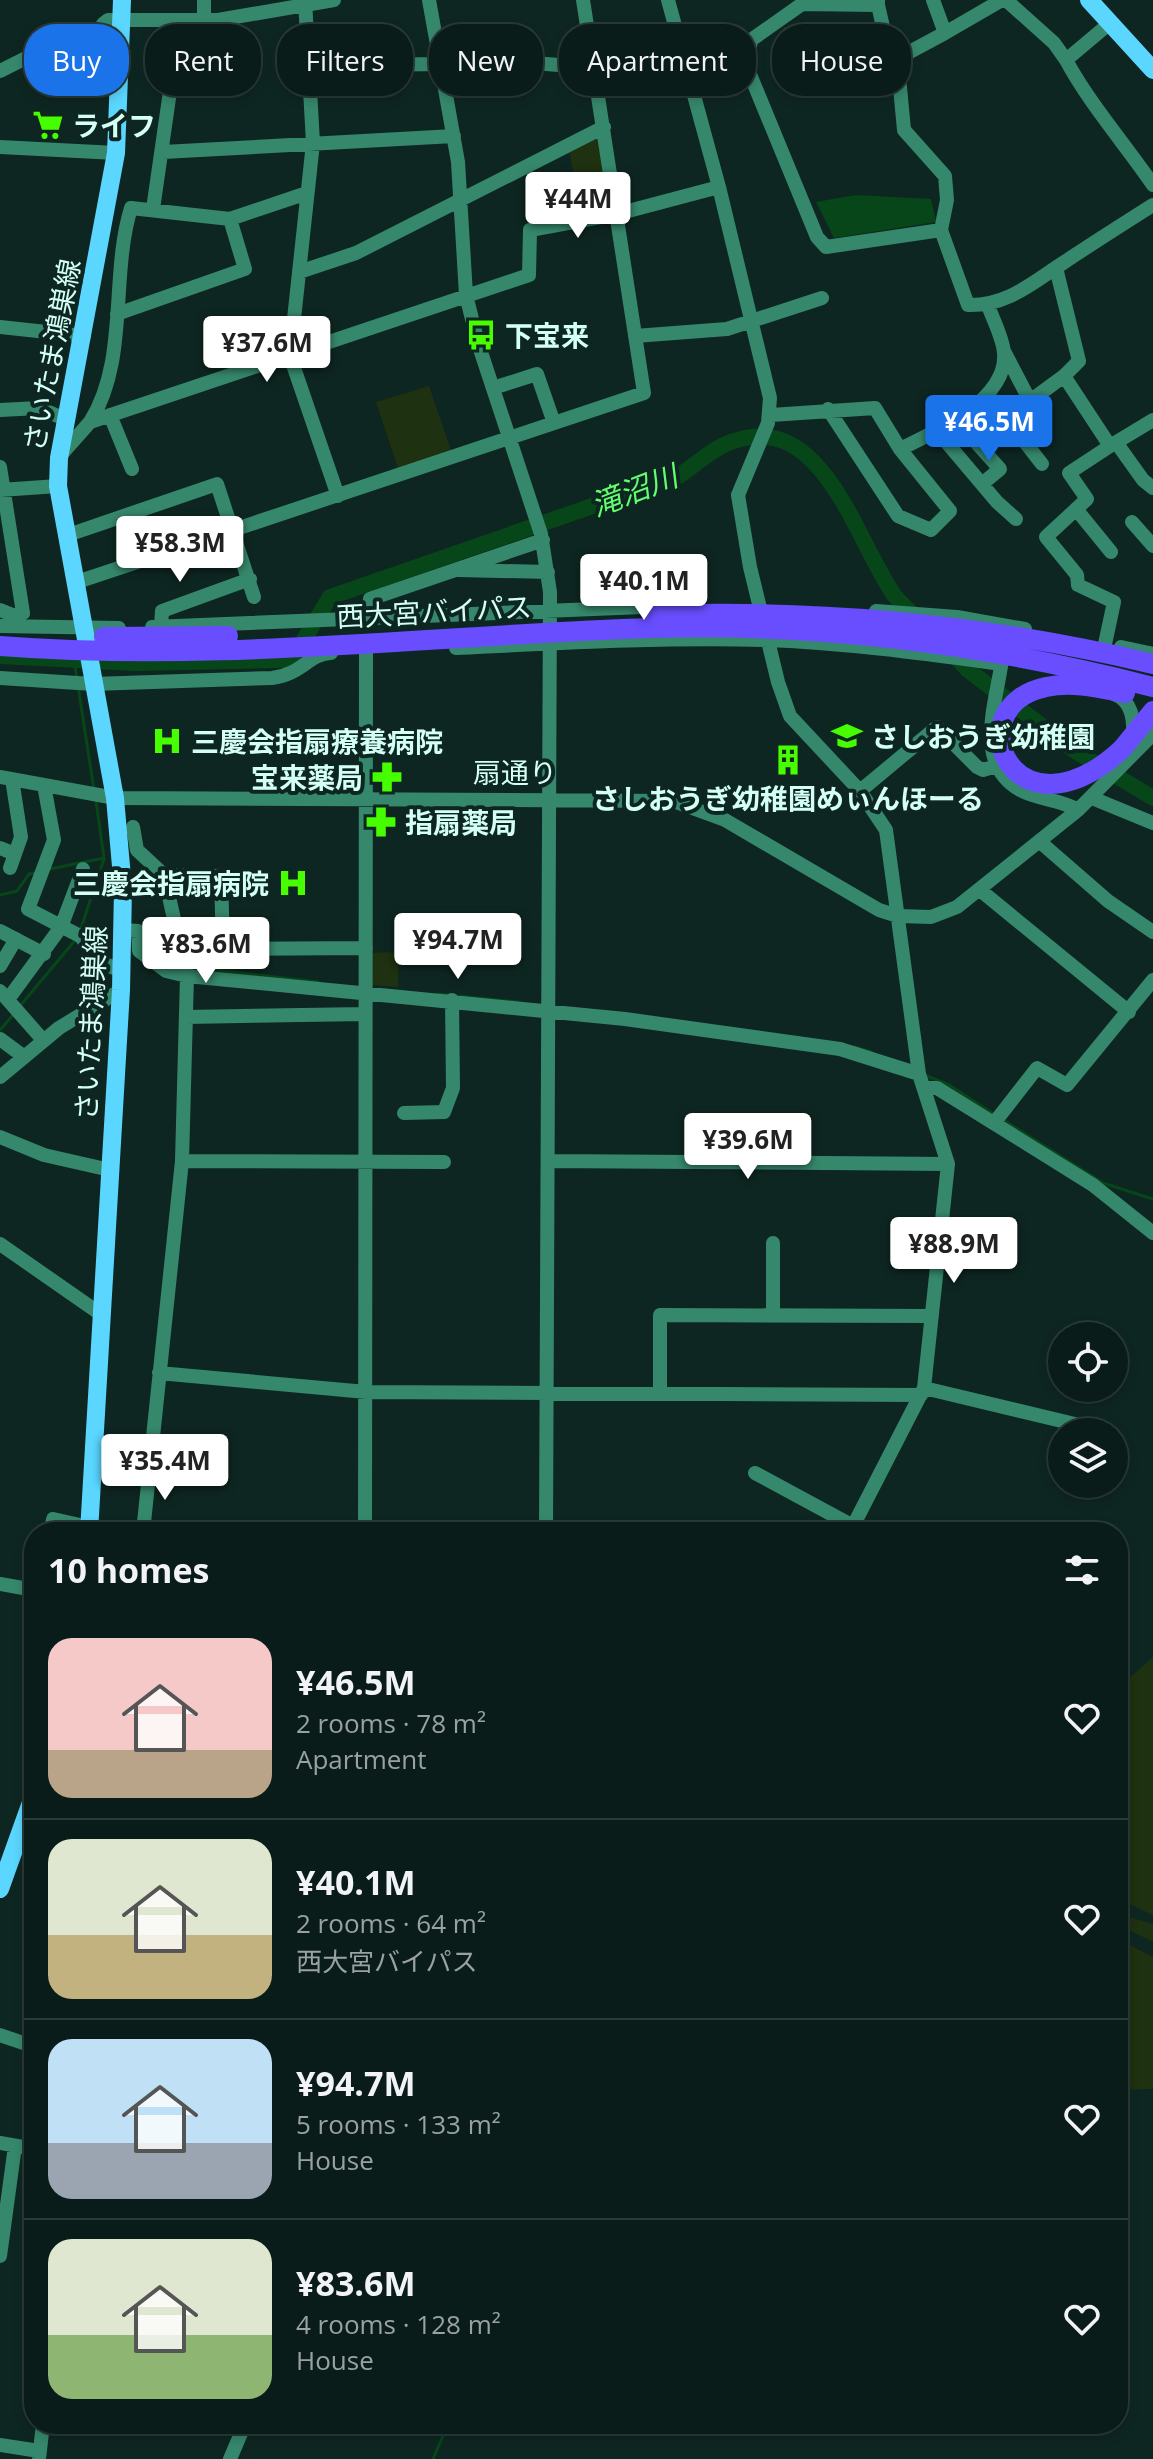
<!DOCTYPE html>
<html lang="en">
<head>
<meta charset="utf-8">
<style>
	:root { --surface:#0a1c19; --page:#132522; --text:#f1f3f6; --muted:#99a1a2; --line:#2a3a38; --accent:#1a73e8 }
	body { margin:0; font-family:"Open Sans","Noto Sans JP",sans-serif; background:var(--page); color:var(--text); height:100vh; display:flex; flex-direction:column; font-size:30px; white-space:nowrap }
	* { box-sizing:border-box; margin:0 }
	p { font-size:26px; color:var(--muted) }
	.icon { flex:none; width:44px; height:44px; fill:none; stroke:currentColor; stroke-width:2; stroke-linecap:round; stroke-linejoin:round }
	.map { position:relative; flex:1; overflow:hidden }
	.sheet { position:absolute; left:24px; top:1522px; width:1104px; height:912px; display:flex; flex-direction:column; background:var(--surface); border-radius:32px; box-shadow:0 4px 12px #0003,0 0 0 2px var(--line) }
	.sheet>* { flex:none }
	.top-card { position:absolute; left:24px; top:24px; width:1106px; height:72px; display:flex; gap:16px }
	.controls { position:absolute; left:1048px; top:1322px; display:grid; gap:16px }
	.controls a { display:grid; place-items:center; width:80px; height:80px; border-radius:50%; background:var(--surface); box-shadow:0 4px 12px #0003,0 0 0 2px var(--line); font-size:40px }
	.price { position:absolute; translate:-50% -68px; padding:0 18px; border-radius:8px; background:#fff; color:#222; font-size:26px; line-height:52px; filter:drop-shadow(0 2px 4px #0008) }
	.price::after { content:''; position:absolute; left:50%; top:48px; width:24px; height:18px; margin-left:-12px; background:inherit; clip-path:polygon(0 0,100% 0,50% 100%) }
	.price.active { background:var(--accent); color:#fff }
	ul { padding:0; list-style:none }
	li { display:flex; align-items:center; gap:24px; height:200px; padding:0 24px }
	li+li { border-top:2px solid var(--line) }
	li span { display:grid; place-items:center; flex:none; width:224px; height:160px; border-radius:24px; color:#555 }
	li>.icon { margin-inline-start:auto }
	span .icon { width:96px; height:96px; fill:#fffc; stroke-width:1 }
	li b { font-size:34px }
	h2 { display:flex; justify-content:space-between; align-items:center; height:96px; padding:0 24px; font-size:34px }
	.tag { padding:0 28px; border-radius:32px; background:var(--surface); box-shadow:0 4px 12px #0003,0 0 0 2px var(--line); font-size:28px; line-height:72px }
	.tag.active { background:var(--accent); color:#fff }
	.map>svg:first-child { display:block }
	.green { fill:#1e3110 }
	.water { fill:#074618 }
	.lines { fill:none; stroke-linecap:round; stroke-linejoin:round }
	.stream { stroke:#074618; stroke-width:3 }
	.river { stroke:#074618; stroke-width:16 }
	.minor { stroke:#36886c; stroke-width:14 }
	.major { stroke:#5ad6ff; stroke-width:18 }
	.highway { stroke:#684eff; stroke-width:20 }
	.highway-bridge { stroke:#684eff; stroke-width:20 }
	.labels { text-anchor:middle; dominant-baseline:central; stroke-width:8; stroke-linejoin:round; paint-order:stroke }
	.poi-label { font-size:28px; font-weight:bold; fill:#d3fff4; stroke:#0e2621; text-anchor:start }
	.street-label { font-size:28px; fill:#d3fff4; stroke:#0e2621 }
	.water-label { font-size:30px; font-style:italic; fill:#61ff6f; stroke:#0e2621 }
</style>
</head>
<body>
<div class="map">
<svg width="1153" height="2459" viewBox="0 0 1153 2459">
	<rect width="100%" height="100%" fill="#0e2621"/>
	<path class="green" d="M 602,132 L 613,211 L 581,217 L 569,149 Z
		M 429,386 L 452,453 L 399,471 L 376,402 Z
		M 399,952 L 398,987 L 370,985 L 370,953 Z
		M 1153,1657 L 1153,1915 L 1118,1899 L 1118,1688 Z
		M 1118,1914 L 1153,1924 L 1153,1942 L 1118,1925 Z
		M 1118,1939 L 1153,1957 L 1153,2089 L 1118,2090 Z"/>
	<path class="water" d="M 856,195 L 931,199 L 936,222 L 834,238 L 816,202 Z"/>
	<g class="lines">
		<path class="stream" d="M 74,661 L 77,679
			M 78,686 L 94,790
			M 50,869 L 104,858 L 96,801
			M 0,895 L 17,891 L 29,874 L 35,873
			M 80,931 L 104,859
			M 199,968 L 318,982
			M 438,994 L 518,1002
			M 20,1006 L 77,938
			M 0,1030 L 13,1015
			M 855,1047 L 871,1052
			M 927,1076 L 949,1085 L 992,1113
			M 1005,1121 L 1103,1183 L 1153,1199
			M 433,2459 L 448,2424"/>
		<path class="river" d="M 951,652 L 968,670 L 1075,751 L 1153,798
			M 0,656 L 136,663 L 284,660 L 294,656 L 330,597 L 679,476 C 695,465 713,448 731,442 C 822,408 855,539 894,595 C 901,604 912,613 920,621"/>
		<path class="minor" d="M 204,0 L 204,21
			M 305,0 L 313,143 L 290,356 L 338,496
			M 429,0 L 458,162 L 466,295 L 478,343 L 541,534 L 550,592 L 546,1532
			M 668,0 L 719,187 L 770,398 L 768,423 L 738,495 L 750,567 L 778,682 L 790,716 L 860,791 L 886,830 L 919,1074 L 948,1164 L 924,1388 L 850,1532
			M 878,0 L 878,5 L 802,4 L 751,40 L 747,67 L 817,237 L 826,247 L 941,230 L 968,305 C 1007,306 1032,283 1063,263 C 1093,243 1123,224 1153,205
			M 933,0 L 945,33 L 1002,0
			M 1006,0 L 1054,43 L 1066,60
			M 878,5 L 891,62 L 945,33
			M 1110,23 L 1066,60 C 1089,103 1125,144 1153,185
			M 891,62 L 899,77 L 904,130 L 945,176 L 947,200 L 941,230
			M 308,66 L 437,64 L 485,69 L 534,63 L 595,68
			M 747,67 L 711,81 L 708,67 L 724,53 L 747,50
			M 0,71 L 26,58 L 103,46 L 103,24 L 108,20 L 218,20 L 334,0
			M 0,147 L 116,153
			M 163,152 L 454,136
			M 153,209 L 180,22
			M 1056,268 L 1079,361 L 1064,376
			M 299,272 L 356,253 L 604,127
			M 117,314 L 245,269 L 230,219
			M 0,327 L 84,336
			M 635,336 L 727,329 L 822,298
			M 1005,353 L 1030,401 L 1064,376 L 1110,446 L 1153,420
			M 493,388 L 537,374 L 554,423
			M 989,396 L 1042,464
			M 828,409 L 898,516 L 931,530 L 950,511 L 900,449
			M 0,410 L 39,408 L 65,419
			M 110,415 L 132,469
			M 771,415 L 875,408 L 900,449 C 935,432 1008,400 1004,353 C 1003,338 993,320 988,305
			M 955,419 L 1000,469 L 982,484
			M 90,422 C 129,360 110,276 131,208 L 230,219 L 307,193
			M 937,431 L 997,502 L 1016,519
			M 1118,445 L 1143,480 L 1153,488
			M 59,457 L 90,422 L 529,275 L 530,230 L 617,214 L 719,187
			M 0,467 L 23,613 L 15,616 L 0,610
			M 0,490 L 58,486
			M 1076,509 L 1111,552
			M 1132,522 L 1153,546
			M 68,535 L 217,484 L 254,597
			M 458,570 L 548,572
			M 77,582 L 644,393 L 583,0
			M 876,611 L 957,617 L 1025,629
			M 368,618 L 370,599 L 543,540
			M 0,626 L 119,628
			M 152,627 L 667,606
			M 161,627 L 162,611 L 250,579
			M 1105,644 L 1114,602 L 1078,585 L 1077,575 L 1046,537 L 1087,499 L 1069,473 L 1110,446
			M 1121,647 L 1153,654
			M 456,648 C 560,643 664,637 768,640 C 844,643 919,653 994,663
			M 1003,652 C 999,697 970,761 1020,790 C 1038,800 1060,799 1078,810
			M 0,678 L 93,684 L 272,678 C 301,675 310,653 331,653
			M 1114,694 C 1132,701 1134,719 1133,737
			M 0,777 L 115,798 L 673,801 L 725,820 L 879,910 L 898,916 L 931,917 L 957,907 L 1078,810 L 1153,734
			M 44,785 L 54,840 L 28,909 L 80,936 L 103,963 L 121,971
			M 860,791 L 937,727 L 977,767 L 983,770 L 996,766
			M 1092,798 L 1153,823
			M 133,827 L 137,850 L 164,875 L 187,976 L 182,1161 L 143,1532
			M 1039,841 L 1108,901 L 1153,932
			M 0,848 L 15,854
			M 10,868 L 21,837 L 12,779
			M 164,875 L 221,876 L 223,949 L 366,948
			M 980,890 L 1129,1012
			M 123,930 L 138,931 L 139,951 L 166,971 L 187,976 L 625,1019 L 840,1049 L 919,1074
			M 0,931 L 44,954
			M 0,966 L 16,939
			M 0,991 L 43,1040
			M 9,998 L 61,927 L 83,869
			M 186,1017 L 365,1014
			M 0,1039 L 23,1056
			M 0,1077 L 59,1028 L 121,990
			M 924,1088 L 937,1088 L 1093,1185 L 1153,1233
			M 404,1113 L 444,1112 L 453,1088 L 452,1000
			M 994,1123 L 1037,1068 L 1067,1085 L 1153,980
			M 0,1137 L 44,1155 L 110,1170
			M 182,1161 L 444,1162
			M 549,1161 L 948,1164
			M 0,1244 L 102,1315
			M 773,1315 L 773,1243
			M 159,1373 L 366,1392 L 921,1395
			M 924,1388 L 1108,1432
			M 660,1393 L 660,1315 L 932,1316
			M 755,1473 L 853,1526
			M 51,1532 L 53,1519 L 89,1527
			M 365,1532 L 366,652
			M 0,1584 L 34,1590
			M 0,2035 L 32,2046 L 34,2052
			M 0,2143 L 34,2149
			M 0,2256 L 15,2146
			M 0,2445 L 39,2451
			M 39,2459 L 43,2424
			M 230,2459 L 245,2424"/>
		<path class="major" d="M 1089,0 L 1153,70
			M 89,1532 L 121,990 L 123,889 L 115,798 L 58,486 L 59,458 L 116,153 L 122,0
			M 0,1889 L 34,1794"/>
		<path class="highway" d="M 1122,749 L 1153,711"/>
		<path class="highway-bridge" d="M 655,615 C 822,609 990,625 1153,664
			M 104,637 L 228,636
			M 0,646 C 217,663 434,635 651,628 C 820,623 990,645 1153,687
			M 1122,749 C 1014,848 953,707 1046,687 C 1072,681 1100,688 1125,693"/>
	</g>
	<defs>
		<g id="supermarket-bare" transform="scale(2.4)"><path d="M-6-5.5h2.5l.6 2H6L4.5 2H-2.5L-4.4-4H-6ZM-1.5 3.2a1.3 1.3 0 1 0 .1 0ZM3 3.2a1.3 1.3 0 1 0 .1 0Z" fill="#46fe00" stroke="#0e2621" stroke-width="2.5" paint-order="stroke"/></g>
		<g id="bus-bare" transform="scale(2.4)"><path d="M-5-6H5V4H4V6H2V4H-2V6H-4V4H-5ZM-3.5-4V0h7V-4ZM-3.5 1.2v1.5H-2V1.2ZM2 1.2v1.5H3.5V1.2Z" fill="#46fe00" stroke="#0e2621" stroke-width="2.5" paint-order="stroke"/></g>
		<g id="school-bare" transform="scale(2.4)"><path d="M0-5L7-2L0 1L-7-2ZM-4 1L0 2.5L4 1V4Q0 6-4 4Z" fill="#46fe00" stroke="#0e2621" stroke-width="2.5" paint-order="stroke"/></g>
		<g id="hospital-bare" transform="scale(2.4)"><path d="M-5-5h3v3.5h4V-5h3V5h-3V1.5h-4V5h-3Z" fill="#46fe00" stroke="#0e2621" stroke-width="2.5" paint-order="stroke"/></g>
		<g id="building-bare" transform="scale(2.4)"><path d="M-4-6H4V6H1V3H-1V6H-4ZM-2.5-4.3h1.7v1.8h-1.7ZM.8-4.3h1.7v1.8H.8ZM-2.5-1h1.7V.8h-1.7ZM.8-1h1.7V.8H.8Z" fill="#46fe00" stroke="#0e2621" stroke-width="2.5" paint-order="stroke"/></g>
		<g id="pharmacy-bare" transform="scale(2.4)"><path d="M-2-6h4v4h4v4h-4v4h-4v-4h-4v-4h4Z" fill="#46fe00" stroke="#0e2621" stroke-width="2.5" paint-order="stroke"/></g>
	</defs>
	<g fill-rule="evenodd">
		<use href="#supermarket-bare" x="48" y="125"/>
		<use href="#bus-bare" x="481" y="335"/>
		<use href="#school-bare" x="847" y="736"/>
		<use href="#hospital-bare" x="167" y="741"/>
		<use href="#building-bare" x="788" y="760"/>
		<use href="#pharmacy-bare" x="387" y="777"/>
		<use href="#pharmacy-bare" x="381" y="822"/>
		<use href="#hospital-bare" x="293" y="883"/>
	</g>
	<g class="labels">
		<g class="poi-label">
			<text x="72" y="125">ライフ</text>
			<text x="505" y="335">下宝来</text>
			<text x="871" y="736">さしおうぎ幼稚園</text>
			<text x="191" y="741">三慶会指扇療養病院</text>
			<text x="363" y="777" text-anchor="end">宝来薬局</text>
			<text x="788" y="798" text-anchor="middle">さしおうぎ幼稚園めぃんほーる</text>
			<text x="405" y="822">指扇薬局</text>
			<text x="269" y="883" text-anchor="end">三慶会指扇病院</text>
		</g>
		<g class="street-label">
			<text transform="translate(51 355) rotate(-79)">さいたま鴻巣線</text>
			<text transform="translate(434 611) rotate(-3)">西大宮バイパス</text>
			<text x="515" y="772">扇通り</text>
			<text transform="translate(90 1023) rotate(-87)">さいたま鴻巣線</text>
		</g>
		<g class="water-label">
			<text transform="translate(634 490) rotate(-21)">滝沼川</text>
		</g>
	</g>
</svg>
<div class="controls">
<a><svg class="icon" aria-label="locate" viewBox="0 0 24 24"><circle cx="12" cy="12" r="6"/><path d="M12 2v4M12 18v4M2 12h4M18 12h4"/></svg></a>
<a><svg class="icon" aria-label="layers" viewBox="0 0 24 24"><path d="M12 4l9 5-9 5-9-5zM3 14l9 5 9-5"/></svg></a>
</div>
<b class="price" style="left:578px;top:240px">¥44M</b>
<b class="price" style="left:267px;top:384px">¥37.6M</b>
<b class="price active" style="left:989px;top:463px">¥46.5M</b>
<b class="price" style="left:180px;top:584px">¥58.3M</b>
<b class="price" style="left:644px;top:622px">¥40.1M</b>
<b class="price" style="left:458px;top:981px">¥94.7M</b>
<b class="price" style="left:206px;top:985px">¥83.6M</b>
<b class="price" style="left:748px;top:1181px">¥39.6M</b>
<b class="price" style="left:954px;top:1285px">¥88.9M</b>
<b class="price" style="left:165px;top:1502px">¥35.4M</b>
<div class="top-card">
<a class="tag active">Buy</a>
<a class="tag">Rent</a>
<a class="tag">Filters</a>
<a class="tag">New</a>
<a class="tag">Apartment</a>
<a class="tag">House</a>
</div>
<section class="sheet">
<h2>10 homes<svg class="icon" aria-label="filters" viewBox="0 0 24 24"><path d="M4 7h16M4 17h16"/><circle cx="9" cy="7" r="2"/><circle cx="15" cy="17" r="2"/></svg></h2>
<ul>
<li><span style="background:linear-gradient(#f6c9c9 70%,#b9a48a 0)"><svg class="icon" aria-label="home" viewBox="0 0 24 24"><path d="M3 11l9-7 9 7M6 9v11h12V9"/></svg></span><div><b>¥46.5M</b><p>2 rooms · 78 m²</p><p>Apartment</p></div><svg class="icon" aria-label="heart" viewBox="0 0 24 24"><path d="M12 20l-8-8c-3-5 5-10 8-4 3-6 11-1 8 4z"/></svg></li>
<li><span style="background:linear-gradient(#dfe7d0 60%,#c2b280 0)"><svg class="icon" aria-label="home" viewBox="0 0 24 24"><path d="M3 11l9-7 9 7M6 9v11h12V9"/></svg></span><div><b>¥40.1M</b><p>2 rooms · 64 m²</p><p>西大宮バイパス</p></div><svg class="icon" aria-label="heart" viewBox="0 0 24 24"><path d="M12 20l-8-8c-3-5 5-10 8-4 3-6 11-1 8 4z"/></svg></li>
<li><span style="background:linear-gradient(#bfe0f5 65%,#9aa5b1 0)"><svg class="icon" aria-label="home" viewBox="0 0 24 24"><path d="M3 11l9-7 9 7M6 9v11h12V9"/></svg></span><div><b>¥94.7M</b><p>5 rooms · 133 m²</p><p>House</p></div><svg class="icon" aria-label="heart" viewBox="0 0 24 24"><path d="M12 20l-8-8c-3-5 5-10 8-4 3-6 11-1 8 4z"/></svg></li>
<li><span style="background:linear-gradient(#dfe7d0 60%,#8fb573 0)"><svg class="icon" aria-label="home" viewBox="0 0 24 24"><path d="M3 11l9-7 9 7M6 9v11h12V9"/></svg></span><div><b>¥83.6M</b><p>4 rooms · 128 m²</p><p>House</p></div><svg class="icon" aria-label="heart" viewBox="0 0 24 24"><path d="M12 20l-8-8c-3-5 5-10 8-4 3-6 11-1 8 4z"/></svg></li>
</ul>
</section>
</div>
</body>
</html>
